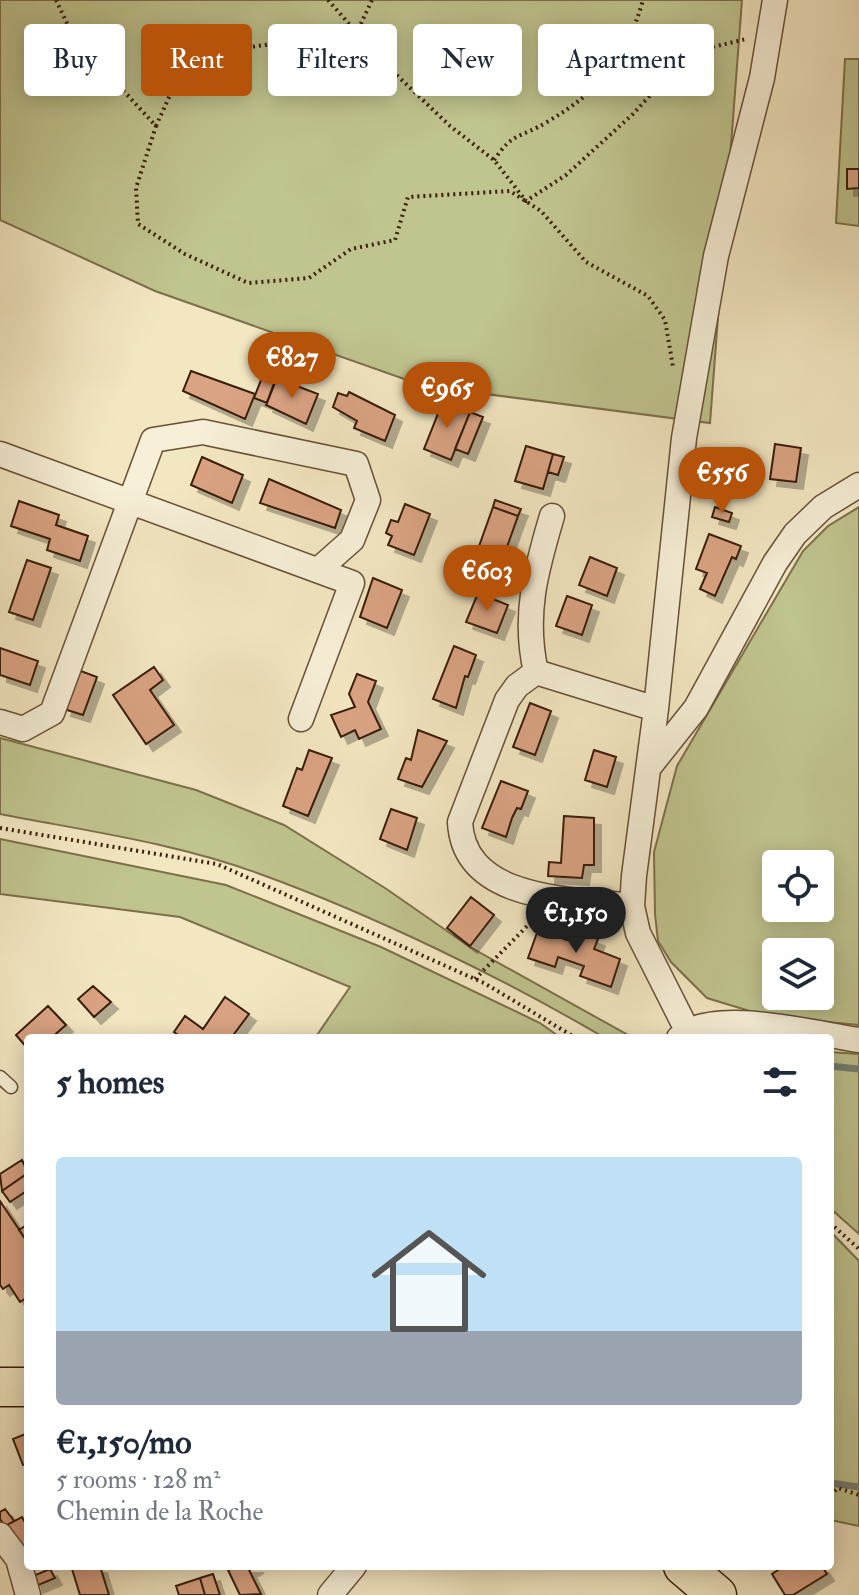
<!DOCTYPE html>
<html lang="en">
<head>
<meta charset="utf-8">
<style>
	:root { --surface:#fff; --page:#f2f2f3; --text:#1f2937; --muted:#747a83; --line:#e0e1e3; --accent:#b45309 }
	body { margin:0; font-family:"IM FELL Double Pica",serif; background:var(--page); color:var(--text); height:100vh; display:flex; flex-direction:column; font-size:30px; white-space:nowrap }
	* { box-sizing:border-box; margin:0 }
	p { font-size:26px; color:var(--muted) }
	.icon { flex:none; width:44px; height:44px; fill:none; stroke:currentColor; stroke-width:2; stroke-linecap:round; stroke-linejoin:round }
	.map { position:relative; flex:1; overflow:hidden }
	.sheet { position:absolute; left:24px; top:1034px; width:810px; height:536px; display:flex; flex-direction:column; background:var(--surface); border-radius:8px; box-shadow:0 4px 20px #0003 }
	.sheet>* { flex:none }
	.guide { position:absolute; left:24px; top:24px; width:812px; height:72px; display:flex; gap:16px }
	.controls { position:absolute; left:762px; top:850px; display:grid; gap:16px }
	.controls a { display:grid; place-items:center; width:72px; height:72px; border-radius:8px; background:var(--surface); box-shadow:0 4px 20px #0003; font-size:40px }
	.price { position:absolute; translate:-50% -68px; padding:0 18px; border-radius:28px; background:var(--accent); color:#fff; font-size:26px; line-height:52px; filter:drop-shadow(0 2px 4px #0008) }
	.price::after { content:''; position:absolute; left:50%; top:48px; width:24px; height:18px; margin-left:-12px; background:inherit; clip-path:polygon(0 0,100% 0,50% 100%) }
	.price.active { background:#222; color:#fff }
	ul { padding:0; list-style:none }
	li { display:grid; align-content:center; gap:16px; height:424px; padding:0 32px }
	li+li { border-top:2px solid var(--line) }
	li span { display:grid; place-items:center; height:248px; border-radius:8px; color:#555 }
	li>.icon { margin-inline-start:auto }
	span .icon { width:144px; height:144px; fill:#fffc; stroke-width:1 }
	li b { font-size:34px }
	h2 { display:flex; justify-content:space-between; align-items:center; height:96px; padding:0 32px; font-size:34px }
	.pill { padding:0 28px; border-radius:8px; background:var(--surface); box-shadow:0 4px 20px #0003; font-size:28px; line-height:72px }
	.pill.active { background:var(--accent); color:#fff }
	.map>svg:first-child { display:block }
	.green { fill:#c0c48f; stroke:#7c704b; stroke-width:2; fill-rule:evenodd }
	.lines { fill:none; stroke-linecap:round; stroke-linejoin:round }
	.stream { stroke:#757e73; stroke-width:7 }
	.building { fill:#daa383; stroke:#381d07; stroke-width:2; filter:url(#shadow) }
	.lane-casing { stroke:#675036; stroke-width:15 }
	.street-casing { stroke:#675036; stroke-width:27 }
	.primary-casing { stroke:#381d07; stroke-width:41 }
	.path { stroke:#381d07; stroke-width:4; stroke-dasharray:2 4; stroke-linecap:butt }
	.lane { stroke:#f7efd7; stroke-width:12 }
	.street { stroke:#f7efd7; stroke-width:24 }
	.primary { stroke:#f3e7c2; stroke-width:38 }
</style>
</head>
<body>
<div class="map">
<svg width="859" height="1595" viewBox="0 0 859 1595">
	<defs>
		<filter id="shadow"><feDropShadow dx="7" dy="7" stdDeviation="0" flood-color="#0004"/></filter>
	</defs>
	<rect width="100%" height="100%" fill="#f3e7c2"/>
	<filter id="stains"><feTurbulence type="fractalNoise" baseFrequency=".0025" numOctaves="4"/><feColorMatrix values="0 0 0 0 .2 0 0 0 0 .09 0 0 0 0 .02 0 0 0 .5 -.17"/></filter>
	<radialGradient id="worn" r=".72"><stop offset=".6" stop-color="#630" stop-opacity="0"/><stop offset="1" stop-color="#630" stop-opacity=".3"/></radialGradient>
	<path class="green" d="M 0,0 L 742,0 L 710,423 L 424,386 L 155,291 L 0,220 Z
		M 845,59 L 859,59 L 859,226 L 836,223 Z
		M 859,507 L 859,1025 L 766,1016 L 707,998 L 671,962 L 658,941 L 655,914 L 654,852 L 677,766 L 803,551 L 828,526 ZM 776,864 L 820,864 L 820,908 L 776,908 ZM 776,952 L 820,952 L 820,996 L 776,996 Z
		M 0,738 L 196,790 L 284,825 L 385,888 L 470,947 L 628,1035 L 627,1038 L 605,1038 C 501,977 373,915 260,874 C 176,843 87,831 0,814 Z
		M 0,839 L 226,885 L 381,947 L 540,1023 L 561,1038 L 315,1038 L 350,987 L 180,917 L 0,894 Z
		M 830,1052 L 859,1054 L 859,1234 L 830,1208 Z
		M 830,1231 L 859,1261 L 859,1526 L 830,1520 Z"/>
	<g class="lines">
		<path class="stream" d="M 830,1066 L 859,1069
			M 830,1483 L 859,1487"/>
	</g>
	<path class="building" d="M 847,169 L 859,169 L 859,188 L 847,189 Z
		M 191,371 L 255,394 L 245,419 L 183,391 Z
		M 263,375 L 276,380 L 267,403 L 254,398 Z
		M 276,378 L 318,394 L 306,424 L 266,405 Z
		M 349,392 L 395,415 L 385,441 L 354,428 L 357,421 L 333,407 L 338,393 L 347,396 Z
		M 443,401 L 470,412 L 451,460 L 424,449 Z
		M 470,412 L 483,417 L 468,454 L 455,449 Z
		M 775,444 L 801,448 L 796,482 L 770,479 Z
		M 526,446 L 553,454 L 543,489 L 515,481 Z
		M 553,454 L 564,457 L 558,475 L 548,472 Z
		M 202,457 L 243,475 L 232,503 L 191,485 Z
		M 269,479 L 341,510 L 335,528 L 260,503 Z
		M 495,500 L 521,509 L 518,516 L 493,507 Z
		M 19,501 L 59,515 L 56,525 L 88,536 L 80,561 L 47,550 L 50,539 L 11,526 Z
		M 405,504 L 430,514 L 414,555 L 388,545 L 392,536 L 386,533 L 391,520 L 398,522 Z
		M 493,507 L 518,516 L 497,575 L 472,566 Z
		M 715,507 L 732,513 L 729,522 L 712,517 Z
		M 709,534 L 741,546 L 736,559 L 732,557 L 715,596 L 700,589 L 707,573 L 696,569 Z
		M 590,557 L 617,568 L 607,596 L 579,585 Z
		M 27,560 L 51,568 L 33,620 L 9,612 Z
		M 373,578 L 402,590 L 387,628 L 360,617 Z
		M 478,593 L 508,605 L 497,633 L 466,622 Z
		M 567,596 L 592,605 L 582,635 L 556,626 Z
		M 454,646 L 476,655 L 468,677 L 465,676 L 456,708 L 433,699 Z
		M 0,648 L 38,661 L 30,685 L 0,675 Z
		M 154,667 L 163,680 L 150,690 L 174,725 L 146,744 L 113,695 Z
		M 78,670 L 97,677 L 83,715 L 64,709 Z
		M 357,674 L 376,681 L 368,702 L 381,729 L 359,739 L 355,730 L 341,737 L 331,715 L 355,707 L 349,694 Z
		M 530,703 L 551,711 L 535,755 L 513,747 Z
		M 418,730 L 447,741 L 422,787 L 398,779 L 406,758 L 411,760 Z
		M 309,750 L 332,758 L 308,816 L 283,806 L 297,768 L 302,770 Z
		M 594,750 L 616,757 L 607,787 L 585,780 Z
		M 501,781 L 528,791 L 521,809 L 517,808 L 512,818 L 506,837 L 482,828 Z
		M 391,809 L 417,818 L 407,850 L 380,839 Z
		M 564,816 L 594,818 L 594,865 L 584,865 L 582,878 L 548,876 L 549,862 L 561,863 Z
		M 471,897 L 494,915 L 470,946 L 447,928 Z
		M 538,930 L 567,940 L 571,930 L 598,939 L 594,949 L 620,959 L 611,987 L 580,976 L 584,966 L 558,957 L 555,967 L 528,958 Z
		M 93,986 L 111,1002 L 94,1017 L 78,999 Z
		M 225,997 L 249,1014 L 231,1038 L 182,1038 L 174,1032 L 185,1016 L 203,1029 Z
		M 48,1006 L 66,1025 L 51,1038 L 28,1038 L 28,1049 L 16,1035 Z
		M 22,1160 L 28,1173 L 2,1191 L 0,1174 Z
		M 28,1173 L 28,1190 L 10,1202 L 2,1191 Z
		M 0,1201 L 28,1243 L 28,1297 L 20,1302 L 9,1285 L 3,1289 L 0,1285 Z
		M 28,1224 L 28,1243 L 19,1230 Z
		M 28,1433 L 28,1463 L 23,1465 L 13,1439 Z
		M 5,1509 L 14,1521 L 5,1526 L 0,1519 L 0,1512 Z
		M 22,1517 L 28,1528 L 28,1549 L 23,1551 L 5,1526 Z
		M 83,1566 L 100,1566 L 109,1595 L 80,1595 L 72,1569 Z
		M 239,1566 L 257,1566 L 249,1570 L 261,1594 L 240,1595 L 228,1570 Z
		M 784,1566 L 822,1566 L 827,1574 L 793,1595 L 785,1595 L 772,1574 Z
		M 50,1569 L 55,1578 L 36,1586 L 33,1576 Z
		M 213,1574 L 220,1595 L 205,1595 L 200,1578 Z
		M 200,1578 L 205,1595 L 179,1595 L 176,1586 Z"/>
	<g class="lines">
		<g class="lane-casing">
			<path id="lane" d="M 0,1077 L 11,1087"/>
		</g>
		<g class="street-casing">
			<path id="street" d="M 0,454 L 352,583 L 301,719
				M 536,672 C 523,615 536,570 552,516
				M 0,722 L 23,729 L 52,713 L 153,440 L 203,432 L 356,464 L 368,500 L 352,540 L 318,570
				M 649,767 L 696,708 L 775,563 L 795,534 L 823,507 L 859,485
				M 632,906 C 573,899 464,902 460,822 L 507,700 L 517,686 L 536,672 L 656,709
				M 687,1030 L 638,933 L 632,906 L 634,876 L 656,709 L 684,438 L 716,256 L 762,78 L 775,0
				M 679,1038 C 711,1006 816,1034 859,1040
				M 0,1535 L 18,1559 L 28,1595
				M 330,1595 L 354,1566"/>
		</g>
		<g class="primary-casing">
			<path id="primary" d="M 0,1387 L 28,1387
				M 683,1566 L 717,1595"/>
		</g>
		<path class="path" d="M 56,0 L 73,36 L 156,126 L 136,188 L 138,224 L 185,254 L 248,283 L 309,278 L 351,249 L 395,240 L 408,197 L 510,191 L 541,211 L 586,262 L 648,296 L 665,320 L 673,367
			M 328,0 L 382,61 L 450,126 L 494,160 L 526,201 L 566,175 L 633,114 L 677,66 L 700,50 L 746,39
			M 156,126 L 180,73 L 208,53 L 357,32 L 372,0
			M 494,160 C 514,131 519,139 547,122 C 600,91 626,60 643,0
			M 0,828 L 217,864 L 484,983 L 576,1038
			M 475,979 L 537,916
			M 830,1223 L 859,1249
			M 830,1495 L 838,1488 L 859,1495"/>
		<use href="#lane" class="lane"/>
		<use href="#street" class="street"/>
		<use href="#primary" class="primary"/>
	</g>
	<rect width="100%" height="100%" filter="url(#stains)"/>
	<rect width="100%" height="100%" fill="url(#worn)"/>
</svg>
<div class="controls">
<a><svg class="icon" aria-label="locate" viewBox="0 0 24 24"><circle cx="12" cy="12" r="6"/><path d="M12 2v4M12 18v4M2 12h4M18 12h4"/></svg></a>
<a><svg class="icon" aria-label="layers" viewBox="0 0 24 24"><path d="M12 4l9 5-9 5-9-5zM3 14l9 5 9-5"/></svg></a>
</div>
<b class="price" style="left:292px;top:400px">€827</b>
<b class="price" style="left:447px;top:430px">€965</b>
<b class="price" style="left:722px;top:515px">€556</b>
<b class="price" style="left:487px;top:613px">€603</b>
<b class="price active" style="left:576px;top:955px">€1,150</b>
<div class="guide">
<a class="pill">Buy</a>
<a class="pill active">Rent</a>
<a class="pill">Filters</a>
<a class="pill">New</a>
<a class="pill">Apartment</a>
</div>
<section class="sheet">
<h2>5 homes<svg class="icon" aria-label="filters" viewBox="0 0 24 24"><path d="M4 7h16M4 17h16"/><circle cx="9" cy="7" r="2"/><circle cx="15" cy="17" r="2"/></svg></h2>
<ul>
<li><span style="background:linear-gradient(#bfe0f5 70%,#9aa5b1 0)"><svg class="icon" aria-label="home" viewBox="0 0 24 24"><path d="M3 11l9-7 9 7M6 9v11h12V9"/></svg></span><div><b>€1,150/mo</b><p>5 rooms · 128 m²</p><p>Chemin de la Roche</p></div></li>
</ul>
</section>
</div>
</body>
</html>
